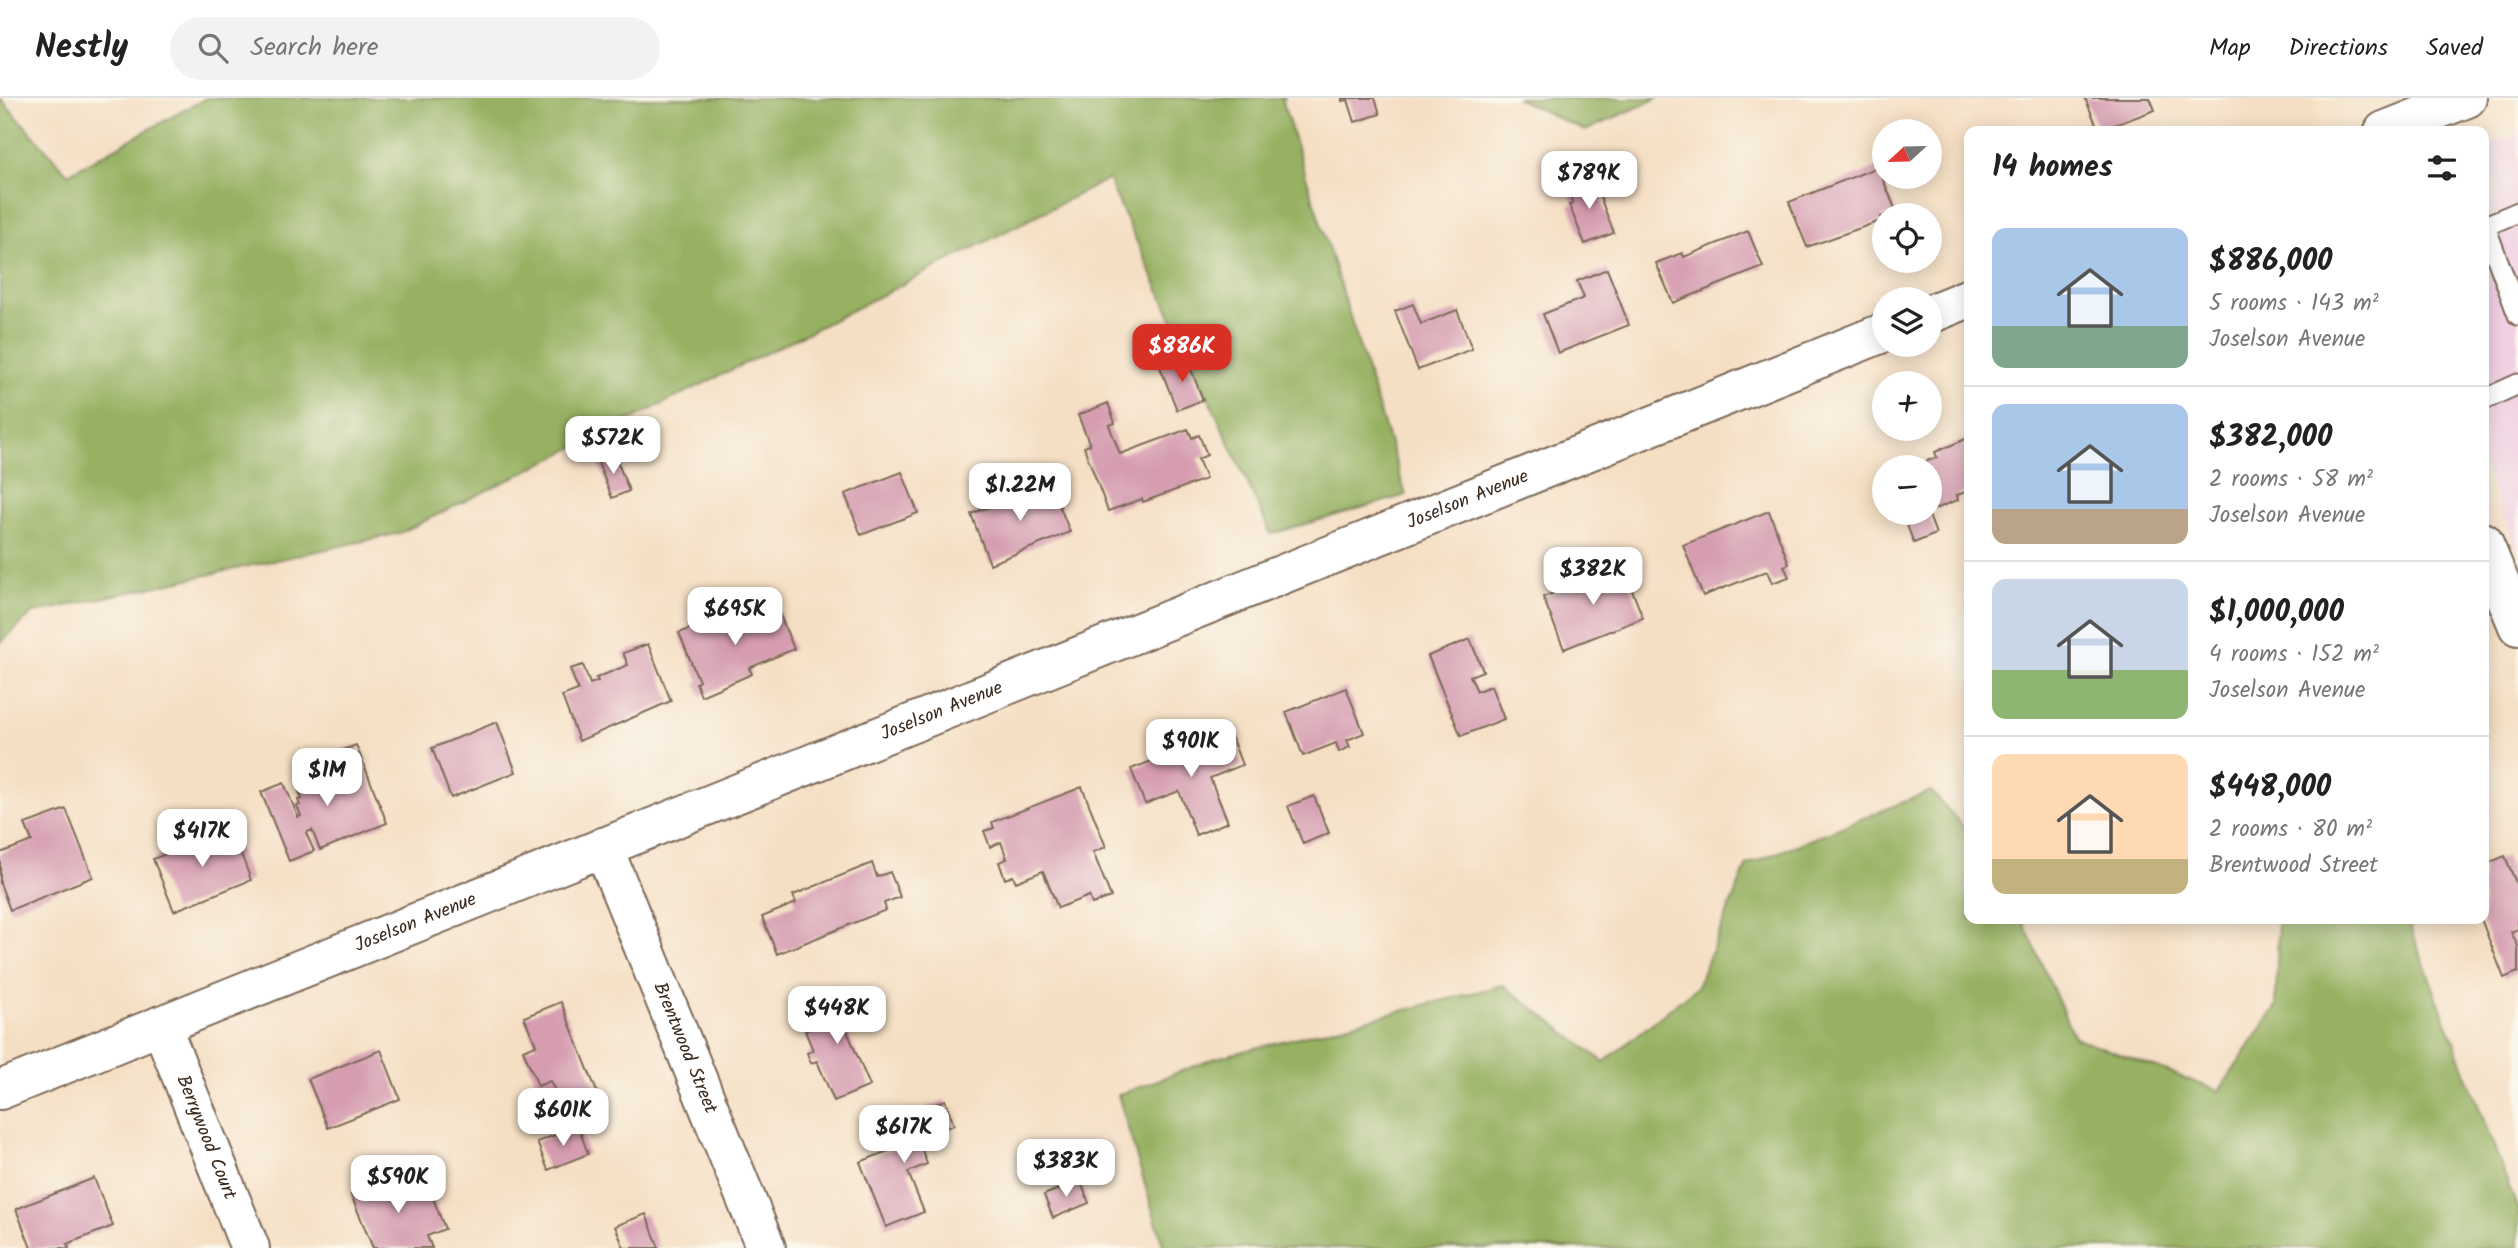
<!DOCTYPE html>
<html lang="en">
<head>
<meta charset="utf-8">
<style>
	:root { --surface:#fff; --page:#f2f2f2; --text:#222; --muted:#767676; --line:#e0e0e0; --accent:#d93025 }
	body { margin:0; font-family:Kalam,sans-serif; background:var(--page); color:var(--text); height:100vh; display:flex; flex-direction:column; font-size:26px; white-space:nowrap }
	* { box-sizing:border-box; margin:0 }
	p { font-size:23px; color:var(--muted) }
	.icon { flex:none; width:38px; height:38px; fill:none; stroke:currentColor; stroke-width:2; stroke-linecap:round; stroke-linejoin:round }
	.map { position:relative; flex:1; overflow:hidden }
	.side { position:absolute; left:1964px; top:28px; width:525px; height:798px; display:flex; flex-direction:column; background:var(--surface); border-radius:14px; box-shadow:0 4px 18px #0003 }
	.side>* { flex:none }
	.needle { width:46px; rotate:248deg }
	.fabs { position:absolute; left:1872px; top:21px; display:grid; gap:14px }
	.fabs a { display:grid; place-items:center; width:70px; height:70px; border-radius:50%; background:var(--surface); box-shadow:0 4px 18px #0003; font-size:35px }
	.price { position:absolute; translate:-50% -60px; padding:0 16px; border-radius:14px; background:#fff; color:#222; font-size:23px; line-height:46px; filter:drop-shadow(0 2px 4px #0008) }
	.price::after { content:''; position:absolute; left:50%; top:42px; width:21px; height:16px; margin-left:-10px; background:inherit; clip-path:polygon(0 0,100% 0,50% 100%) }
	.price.current { background:var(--accent); color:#fff }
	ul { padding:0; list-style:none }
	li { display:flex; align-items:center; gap:21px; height:175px; padding:0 28px }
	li+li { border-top:2px solid var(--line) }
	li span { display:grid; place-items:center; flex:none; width:196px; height:140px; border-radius:14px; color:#555 }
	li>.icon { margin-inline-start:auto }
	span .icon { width:84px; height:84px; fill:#fffc; stroke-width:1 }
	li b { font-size:30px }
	h2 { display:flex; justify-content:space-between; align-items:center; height:84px; padding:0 28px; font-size:30px }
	header { display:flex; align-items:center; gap:42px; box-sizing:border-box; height:98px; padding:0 35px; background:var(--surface); border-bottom:2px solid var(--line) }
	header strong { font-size:33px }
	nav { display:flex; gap:38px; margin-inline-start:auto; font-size:24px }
	.search { width:490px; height:63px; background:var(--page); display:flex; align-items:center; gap:18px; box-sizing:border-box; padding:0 24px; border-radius:38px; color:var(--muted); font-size:26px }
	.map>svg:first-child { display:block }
	.built { fill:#f1d0e3 }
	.forest { fill:#96b162; stroke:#686e40; stroke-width:2 }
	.building { fill:#d69db0 }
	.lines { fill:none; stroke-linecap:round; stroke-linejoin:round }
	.service-casing { stroke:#7c6958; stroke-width:23 }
	.minor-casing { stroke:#7c6958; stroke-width:42 }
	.service { stroke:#fff; stroke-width:19 }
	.minor { stroke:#fff; stroke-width:38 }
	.labels { text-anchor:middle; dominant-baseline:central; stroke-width:5; stroke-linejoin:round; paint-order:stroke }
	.street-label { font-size:19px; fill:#3b2a1e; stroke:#fbf7ec }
</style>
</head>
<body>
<header>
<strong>Nestly</strong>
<div class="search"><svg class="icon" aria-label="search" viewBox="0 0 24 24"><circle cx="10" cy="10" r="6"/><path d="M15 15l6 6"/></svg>Search here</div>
<nav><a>Map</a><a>Directions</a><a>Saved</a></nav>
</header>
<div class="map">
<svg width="2518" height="1150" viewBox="0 0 2518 1150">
	<rect width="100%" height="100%" fill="#fbf7ec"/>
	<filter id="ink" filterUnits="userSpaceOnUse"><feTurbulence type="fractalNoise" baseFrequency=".0143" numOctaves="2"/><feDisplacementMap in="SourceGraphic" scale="14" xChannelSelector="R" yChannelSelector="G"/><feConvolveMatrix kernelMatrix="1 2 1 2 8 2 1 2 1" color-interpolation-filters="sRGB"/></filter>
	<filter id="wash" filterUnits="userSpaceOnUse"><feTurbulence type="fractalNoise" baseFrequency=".00686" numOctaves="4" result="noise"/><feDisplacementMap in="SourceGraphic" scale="28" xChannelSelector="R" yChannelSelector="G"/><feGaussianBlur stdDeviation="1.57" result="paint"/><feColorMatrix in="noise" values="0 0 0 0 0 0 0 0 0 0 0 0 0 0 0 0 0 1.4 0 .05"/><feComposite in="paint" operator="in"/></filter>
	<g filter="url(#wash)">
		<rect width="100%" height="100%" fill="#f5dfc4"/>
		<path class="built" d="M 2518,35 L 2518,453 L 2483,368 L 2483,50 Z"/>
		<path class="forest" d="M 0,0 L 68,76 L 206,0 L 1284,0 L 1282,2 L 1406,397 L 1271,436 L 1108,81 L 821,228 L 400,435 L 33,515 L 0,545 Z
			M 1516,0 L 1658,0 L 1585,33 Z
			M 1931,693 L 1969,735 L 1969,821 L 2022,821 L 2074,939 L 2219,993 L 2276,909 L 2278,821 L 2407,821 L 2518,1112 L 2518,1150 L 1164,1150 L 1118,997 L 1216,960 L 1503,887 L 1604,964 L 1697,889 L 1747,767 Z"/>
		<g id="blocks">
			<path class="building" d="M 1342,0 L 1375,0 L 1380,16 L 1355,24 L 1348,2 L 1342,3 Z
				M 2085,0 L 2150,0 L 2155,12 L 2099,33 Z
				M 1878,69 L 1896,113 L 1881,119 L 1883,122 L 1807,149 L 1789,104 Z
				M 1587,79 L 1594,95 L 1598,94 L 1614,135 L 1585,146 L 1569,107 L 1573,106 L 1566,87 Z
				M 1748,133 L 1763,169 L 1673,205 L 1656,165 L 1682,155 L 1684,159 Z
				M 1607,171 L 1629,227 L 1558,255 L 1543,216 L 1584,200 L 1577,183 Z
				M 1413,206 L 1421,226 L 1457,212 L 1472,251 L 1418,272 L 1395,213 Z
				M 1186,259 L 1203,302 L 1177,312 L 1160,269 Z
				M 1108,305 L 1115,325 L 1109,327 L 1120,356 L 1188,331 L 1192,340 L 1199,337 L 1207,357 L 1198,361 L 1206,381 L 1143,404 L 1142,401 L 1108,413 L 1084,349 L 1090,347 L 1078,317 Z
				M 1968,340 L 1969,393 L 1957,397 L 1958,402 L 1930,413 L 1930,369 L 1911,369 L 1937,359 L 1935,354 Z
				M 614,355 L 629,393 L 612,400 L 597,362 Z
				M 902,374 L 918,415 L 861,437 L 845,396 Z
				M 1050,384 L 1070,434 L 990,466 L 971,416 Z
				M 1769,413 L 1789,466 L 1784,468 L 1789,479 L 1772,485 L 1767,473 L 1703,498 L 1683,447 Z
				M 1902,415 L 1928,415 L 1936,436 L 1914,445 Z
				M 1622,467 L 1643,520 L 1564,551 L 1543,499 L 1572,488 L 1568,478 L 1579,474 L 1583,483 Z
				M 774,503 L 794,551 L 749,570 L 752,576 L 701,598 L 696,585 L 699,583 L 679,535 L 704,525 L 708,533 Z
				M 1470,541 L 1483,573 L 1470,578 L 1477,593 L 1491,588 L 1504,621 L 1461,638 L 1428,558 Z
				M 648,546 L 671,603 L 579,643 L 562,598 L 578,592 L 570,571 L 583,567 L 590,586 L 598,583 L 596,580 L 628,567 L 623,555 Z
				M 1346,590 L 1364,635 L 1347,642 L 1350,649 L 1339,654 L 1336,645 L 1303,658 L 1286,614 Z
				M 497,624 L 516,674 L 451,700 L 432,650 Z
				M 1229,633 L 1242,667 L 1210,680 L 1228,724 L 1196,737 L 1179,693 L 1145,706 L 1131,671 Z
				M 356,647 L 387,725 L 320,752 L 312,732 L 306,735 L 314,753 L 289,763 L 261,694 L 284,685 L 298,719 L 301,718 L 297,708 L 300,707 L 298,702 L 302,701 L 299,693 L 311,688 L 314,694 L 336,685 L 325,659 Z
				M 1082,689 L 1106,749 L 1093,754 L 1111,799 L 1092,806 L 1089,798 L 1058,810 L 1043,773 L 1016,784 L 1013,778 L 1005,781 L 999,764 L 1007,761 L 1001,744 L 990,749 L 984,733 L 994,730 L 992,724 Z
				M 1314,698 L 1329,735 L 1303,746 L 1288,708 Z
				M 66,711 L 93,779 L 10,812 L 0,785 L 0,755 L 32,743 L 25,726 Z
				M 231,730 L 251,782 L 174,813 L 153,761 Z
				M 2505,758 L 2518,790 L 2518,831 L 2511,834 L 2518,848 L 2518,874 L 2504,880 L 2481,821 L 2483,821 L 2483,767 Z
				M 872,765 L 877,779 L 890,774 L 900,799 L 884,805 L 886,812 L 777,856 L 762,819 L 796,805 L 793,797 Z
				M 861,893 L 868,911 L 842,921 L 870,988 L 834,1003 L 817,963 L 811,965 L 807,955 L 813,952 L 805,933 L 808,932 L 802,917 Z
				M 561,904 L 603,1009 L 562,1025 L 550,995 L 555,993 L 550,983 L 538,988 L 523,952 L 536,947 L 524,919 Z
				M 381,952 L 400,1001 L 328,1030 L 308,981 Z
				M 945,1002 L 954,1027 L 918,1041 L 927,1066 L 908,1074 L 924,1114 L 886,1129 L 860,1064 L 908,1045 L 898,1021 Z
				M 578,1028 L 588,1056 L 548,1072 L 537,1044 Z
				M 404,1076 L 412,1096 L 429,1090 L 445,1131 L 427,1138 L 432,1150 L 373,1150 L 351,1097 Z
				M 94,1080 L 113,1128 L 67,1146 L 69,1150 L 31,1150 L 16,1111 Z
				M 1080,1082 L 1089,1105 L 1053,1120 L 1044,1097 Z
				M 646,1116 L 659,1150 L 624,1150 L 615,1128 Z"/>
		</g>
	</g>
	<g filter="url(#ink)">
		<use href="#blocks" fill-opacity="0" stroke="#7c6958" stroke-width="2"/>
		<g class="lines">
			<g class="service-casing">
				<path id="service" d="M 2518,114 L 2485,128 L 2518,217
					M 2483,302 L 2518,286"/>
			</g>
			<g class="minor-casing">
				<g id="minor">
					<path d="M 2384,33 L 2467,0"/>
					<path d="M 1930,216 L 1969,200"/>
					<path d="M 2483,444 L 2518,528"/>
					<path id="s1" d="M 603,749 L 766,1150"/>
					<path id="s2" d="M 161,927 L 250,1150"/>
					<path id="s3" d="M 0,992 L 1885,234"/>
				</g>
			</g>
			<use href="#service" class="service"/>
			<use href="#minor" class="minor"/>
		</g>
	</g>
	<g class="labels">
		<g class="street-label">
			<text stroke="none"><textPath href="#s3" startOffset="1582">Joselson Avenue</textPath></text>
			<text stroke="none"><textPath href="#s3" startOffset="1015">Joselson Avenue</textPath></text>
			<text stroke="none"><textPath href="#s3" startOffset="448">Joselson Avenue</textPath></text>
			<text stroke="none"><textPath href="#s1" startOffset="217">Brentwood Street</textPath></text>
			<text stroke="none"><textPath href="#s2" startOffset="121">Berrywood Court</textPath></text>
		</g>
	</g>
</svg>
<div class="fabs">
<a><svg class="needle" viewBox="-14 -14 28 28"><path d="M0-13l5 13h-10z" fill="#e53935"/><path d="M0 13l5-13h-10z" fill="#767676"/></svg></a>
<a><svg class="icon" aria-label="locate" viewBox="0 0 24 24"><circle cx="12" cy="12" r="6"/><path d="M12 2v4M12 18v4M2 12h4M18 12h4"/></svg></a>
<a><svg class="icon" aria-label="layers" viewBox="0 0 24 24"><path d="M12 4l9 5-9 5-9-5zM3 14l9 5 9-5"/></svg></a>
<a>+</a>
<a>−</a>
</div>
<b class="price" style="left:1589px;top:113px">$789K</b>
<b class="price current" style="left:1182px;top:286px">$886K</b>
<b class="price" style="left:613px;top:378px">$572K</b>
<b class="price" style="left:1020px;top:425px">$1.22M</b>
<b class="price" style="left:1593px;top:509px">$382K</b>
<b class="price" style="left:735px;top:549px">$695K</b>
<b class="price" style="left:1191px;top:681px">$901K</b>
<b class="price" style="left:327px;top:710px">$1M</b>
<b class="price" style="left:202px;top:771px">$417K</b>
<b class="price" style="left:837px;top:948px">$448K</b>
<b class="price" style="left:563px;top:1050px">$601K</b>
<b class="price" style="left:904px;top:1067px">$617K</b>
<b class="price" style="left:1066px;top:1101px">$383K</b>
<b class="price" style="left:398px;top:1117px">$590K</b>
<section class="side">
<h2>14 homes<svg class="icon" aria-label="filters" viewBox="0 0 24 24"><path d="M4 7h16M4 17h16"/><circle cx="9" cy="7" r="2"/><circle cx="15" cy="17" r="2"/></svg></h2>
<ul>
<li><span style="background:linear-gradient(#a9c7e8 70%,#7fa58c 0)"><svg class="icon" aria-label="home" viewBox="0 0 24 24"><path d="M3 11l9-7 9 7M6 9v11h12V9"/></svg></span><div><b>$886,000</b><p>5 rooms · 143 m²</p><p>Joselson Avenue</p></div></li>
<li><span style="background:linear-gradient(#a9c7e8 75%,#b9a48a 0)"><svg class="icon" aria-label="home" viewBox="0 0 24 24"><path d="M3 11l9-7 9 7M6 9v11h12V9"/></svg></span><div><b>$382,000</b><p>2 rooms · 58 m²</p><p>Joselson Avenue</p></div></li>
<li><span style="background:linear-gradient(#c9d6e8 65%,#8fb573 0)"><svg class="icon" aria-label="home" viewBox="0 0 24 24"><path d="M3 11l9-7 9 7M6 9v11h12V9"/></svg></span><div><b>$1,000,000</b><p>4 rooms · 152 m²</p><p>Joselson Avenue</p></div></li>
<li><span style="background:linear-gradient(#ffd9b3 75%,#c2b280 0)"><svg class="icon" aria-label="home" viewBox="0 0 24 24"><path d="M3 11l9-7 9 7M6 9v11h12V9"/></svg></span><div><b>$448,000</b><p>2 rooms · 80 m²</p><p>Brentwood Street</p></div></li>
</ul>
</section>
</div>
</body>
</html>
